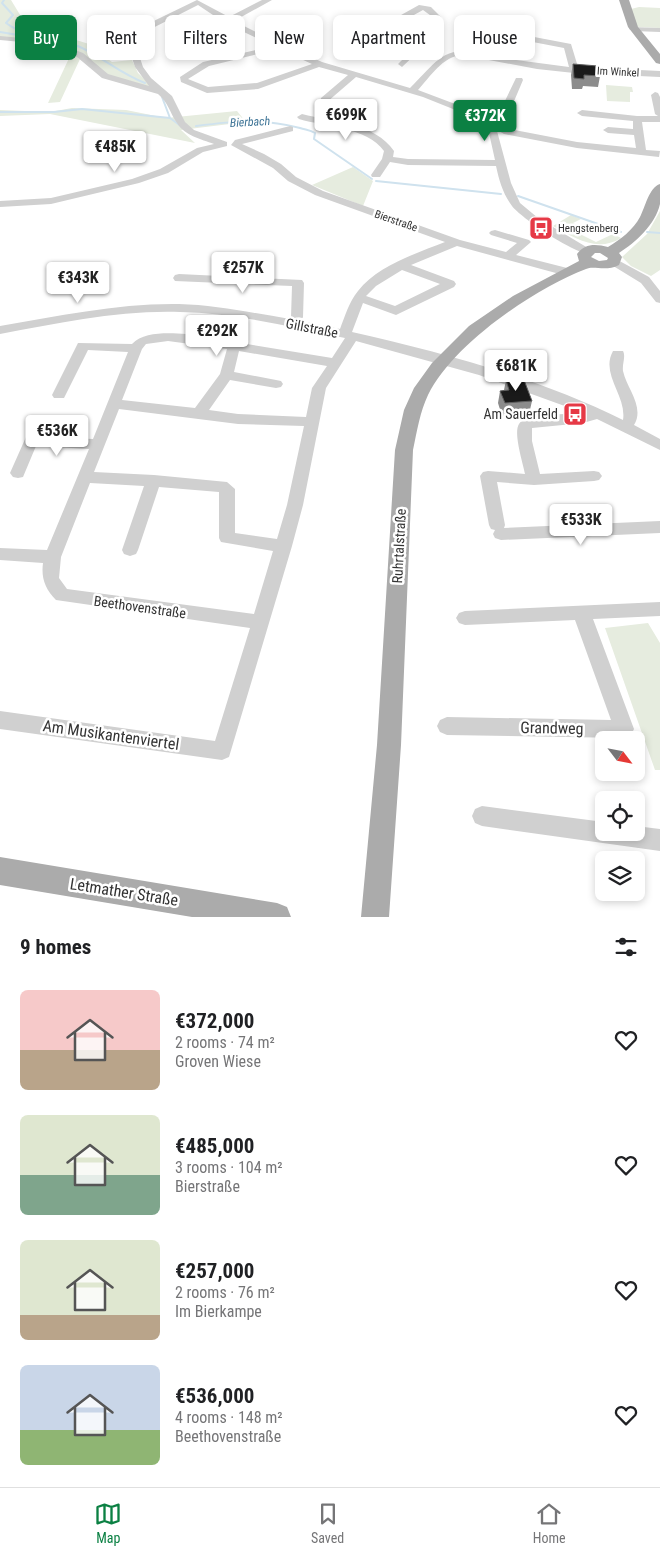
<!DOCTYPE html>
<html lang="en">
<head>
<meta charset="utf-8">
<style>
	:root { --surface:#fff; --page:#f6f6f6; --text:#202124; --muted:#757577; --line:#e0e0e0; --accent:#0b8043 }
	body { margin:0; font-family:"Roboto Condensed",sans-serif; background:var(--page); color:var(--text); height:100vh; display:flex; flex-direction:column; font-size:19px; white-space:nowrap }
	* { box-sizing:border-box; margin:0 }
	p { font-size:16px; color:var(--muted) }
	.icon { flex:none; width:28px; height:28px; fill:none; stroke:currentColor; stroke-width:2; stroke-linecap:round; stroke-linejoin:round }
	.map { position:relative; height:917px; overflow:hidden }
	.sheet { display:flex; flex-direction:column; background:var(--surface); flex:1 }
	.sheet>* { flex:none }
	.top-card { position:absolute; left:15px; top:15px; width:630px; height:45px; display:flex; gap:10px }
	.needle { width:32px; rotate:122deg }
	.controls { position:absolute; left:595px; top:731px; display:grid; gap:10px }
	.controls a { display:grid; place-items:center; width:50px; height:50px; border-radius:8px; background:var(--surface); box-shadow:0 2px 8px #0003; font-size:25px }
	.price { position:absolute; translate:-50% -42px; padding:0 11px; border-radius:5px; background:#fff; color:#222; font-size:16px; line-height:32px; filter:drop-shadow(0 1px 2px #0008) }
	.price::after { content:''; position:absolute; left:50%; top:30px; width:15px; height:11px; margin-left:-8px; background:inherit; clip-path:polygon(0 0,100% 0,50% 100%) }
	.price.selected { background:var(--accent); color:#fff }
	ul { padding:0; list-style:none }
	li { display:flex; align-items:center; gap:15px; height:125px; padding:0 20px }
	li span { display:grid; place-items:center; flex:none; width:140px; height:100px; border-radius:8px; color:#555 }
	li>.icon { margin-inline-start:auto }
	span .icon { width:60px; height:60px; fill:#fffc; stroke-width:1 }
	li b { font-size:21px }
	h2 { display:flex; justify-content:space-between; align-items:center; height:60px; padding:0 20px; font-size:21px }
	.tag { padding:0 18px; border-radius:8px; background:var(--surface); box-shadow:0 2px 8px #0003; font-size:18px; line-height:45px }
	.tag.selected { background:var(--accent); color:#fff }
	.dock { display:flex; justify-content:space-around; align-items:center; height:70px; border-top:1px solid var(--line); background:var(--surface); font-size:14px; color:var(--muted) }
	.dock a { display:grid; justify-items:center; gap:2px }
	.dock .selected { color:var(--accent) }
	.map>svg:first-child { display:block }
	.green { fill:#e6ecdf }
	.lines { fill:none; stroke-linecap:round; stroke-linejoin:round }
	.stream { stroke:#cfe2ee; stroke-width:2 }
	.minor { fill:#d0d0d0; fill-rule:evenodd }
	.major { fill:#ababab; fill-rule:evenodd }
	.wall { fill:#8c8c8c }
	.building { fill:#1a1a1a; stroke:#5f5f5f }
	.labels { text-anchor:middle; dominant-baseline:central; stroke-width:5; stroke-linejoin:round; paint-order:stroke }
	.far-street-label { font-size:11px; fill:#333; stroke:#fff }
	.far-poi-label { font-size:11px; fill:#333; stroke:#fff; text-anchor:start }
	.far-water-label { font-size:12px; font-style:italic; fill:#3f7597; stroke:#fff }
	.street-label { font-size:14px; fill:#333; stroke:#fff }
	.poi-label { font-size:14px; fill:#333; stroke:#fff; text-anchor:end }
	.near-street-label { font-size:16px; fill:#333; stroke:#fff }
</style>
</head>
<body>
<div class="map">
<svg width="660" height="917" viewBox="0 0 660 917">
	<rect width="100%" height="100%" fill="#fff"/>
	<path class="green" d="M 0,0 L 11,0 L 25,23 L 34,32 L 76,40 L 102,48 L 102,55 L 112,62 L 132,60 L 138,73 L 152,86 L 147,87 L 107,76 L 60,47 L 0,37 Z
		M 639,7 L 660,8 L 660,28 L 638,27 L 632,17 L 631,9 Z
		M 71,54 L 80,59 L 60,102 L 48,103 Z
		M 606,85 L 632,87 L 633,92 L 630,92 L 630,102 L 607,101 Z
		M 72,108 L 126,110 L 166,118 L 237,111 L 246,122 L 181,130 L 195,143 L 50,114 L 0,116 L 0,110 L 50,112 Z
		M 353,167 L 373,181 L 363,206 L 312,185 Z
		M 660,211 L 660,270 L 651,276 L 631,266 L 622,257 L 647,234 Z
		M 571,215 L 581,219 L 573,223 L 582,228 L 576,232 L 596,242 L 613,234 L 621,238 C 597,253 575,238 553,226 Z
		M 648,623 L 660,643 L 660,770 L 655,770 L 605,628 Z"/>
	<g class="lines">
		<path class="stream" d="M 4,0 L 2,3 L 13,15 L 6,23 C 29,40 55,36 80,47 C 102,57 121,74 145,83
			M 0,32 L 24,36
			M 162,97 L 170,118 L 182,127
			M 0,112 L 54,112 L 82,109 L 170,118
			M 196,126 C 234,121 263,118 300,128 C 306,130 310,130 315,133 L 314,139 L 372,179
			M 376,181 L 501,194
			M 518,196 L 621,232
			M 647,232 L 660,233"/>
		<path class="minor" d="M 197,0 L 229,17 L 262,0 L 272,0 L 234,21 L 262,35 L 297,20 L 303,20 L 303,24 L 269,38 L 281,43 L 310,30 L 316,30 L 316,34 L 287,46 L 322,62 L 410,88 C 435,64 443,44 482,53 L 505,36 L 484,32 L 483,30 L 487,28 L 571,44 L 578,67 L 660,71 L 660,77 L 574,73 L 537,69 L 462,55 C 443,56 430,77 418,90 L 487,116 L 495,115 L 503,105 L 516,78 L 522,78 L 523,80 L 512,106 L 501,119 L 492,121 L 496,126 L 491,129 L 488,128 L 483,121 L 423,97 L 356,77 L 327,102 L 321,102 L 321,98 L 348,75 L 319,67 L 258,89 L 207,93 L 181,82 L 180,77 L 203,62 L 273,46 L 225,23 L 198,5 L 137,36 L 134,40 L 143,67 L 151,78 L 172,96 L 185,122 L 194,130 L 227,142 L 227,146 L 203,152 L 168,173 L 139,183 L 51,204 L 0,207 L 0,201 L 51,198 L 132,179 L 160,169 L 197,148 L 214,144 C 201,139 185,136 177,123 C 170,113 168,102 158,94 L 102,78 L 77,57 L 57,49 L 32,43 L 0,40 L 0,36 L 32,39 L 62,45 L 83,53 L 108,74 L 149,86 L 135,67 L 126,40 L 131,32 ZM 512,38 L 564,48 L 569,67 L 516,60 L 490,55 ZM 279,49 L 312,64 L 257,83 L 208,87 L 188,79 L 209,66 Z
			M 419,5 L 431,7 L 442,18 L 430,47 L 437,48 L 437,52 L 420,50 L 402,67 L 398,64 L 413,49 L 392,45 L 378,59 L 372,59 L 372,55 L 384,44 L 366,41 L 367,34 ZM 423,10 L 434,18 L 423,45 L 374,37 Z
			M 630,27 L 660,28 L 660,32 L 633,31 L 629,29 Z
			M 655,92 L 658,93 L 660,97 L 660,122 L 642,122 L 646,150 L 660,151 L 659,157 L 577,148 L 504,134 L 499,131 L 504,128 L 577,142 L 636,148 L 634,135 L 608,133 L 603,130 L 608,127 L 633,129 L 633,121 L 582,116 L 577,113 L 582,110 L 637,116 L 658,116 L 655,114 L 651,95 Z
			M 302,114 C 333,122 375,123 394,151 L 393,157 L 408,159 L 495,160 L 489,133 L 491,131 L 497,131 L 511,183 L 520,203 L 538,218 L 593,251 L 591,253 C 578,257 521,218 512,206 C 503,194 499,180 496,166 L 408,165 L 390,162 L 380,177 L 372,177 L 371,175 L 382,159 L 384,151 C 367,127 325,127 299,119 L 297,117 Z
			M 290,126 L 293,127 L 293,131 L 242,144 L 264,154 L 281,164 L 296,177 L 323,191 L 460,240 L 506,252 L 517,243 L 491,235 L 489,233 L 491,231 L 495,230 L 529,240 L 531,242 L 516,255 L 571,269 L 573,272 L 567,276 L 457,246 L 411,265 L 454,281 L 456,284 L 454,287 L 396,315 L 363,303 L 352,332 C 444,353 538,378 623,420 C 627,396 600,374 613,351 L 623,351 C 626,357 622,364 623,371 C 627,389 645,407 634,425 L 660,439 L 660,450 L 597,419 L 583,423 L 532,428 L 532,441 L 540,474 L 594,471 L 599,472 L 602,476 L 599,480 L 594,481 L 534,485 L 497,482 L 505,525 L 504,528 L 660,521 L 660,533 L 501,540 L 495,538 L 493,534 L 495,530 L 491,529 L 489,525 L 480,476 L 483,472 L 488,471 L 525,474 C 523,463 513,433 519,424 C 524,414 572,414 584,413 L 479,375 L 356,341 L 326,388 L 303,505 L 292,546 L 229,757 L 222,760 L 0,729 L 0,711 L 215,741 L 250,628 L 56,600 C 45,589 41,578 43,563 L 0,560 L 0,548 L 47,550 L 89,449 L 36,446 L 23,477 L 18,478 L 13,477 L 10,473 L 26,437 L 31,436 L 93,439 L 128,352 L 88,350 L 64,398 L 54,398 L 52,395 L 78,343 L 132,344 C 144,331 170,333 186,334 L 332,358 L 345,338 C 292,327 235,313 180,312 C 120,310 59,323 0,334 L 0,326 C 59,316 119,303 179,304 C 216,305 253,313 290,319 L 291,317 L 292,286 L 175,281 L 173,278 L 175,275 L 179,274 L 302,280 L 304,283 L 303,317 L 301,321 L 340,329 C 345,316 349,302 358,291 C 377,266 417,253 445,242 L 315,195 L 288,181 L 273,168 L 231,145 L 235,140 ZM 402,270 L 440,284 L 395,306 L 366,296 L 376,286 ZM 168,341 L 227,349 L 220,374 L 195,408 L 122,400 L 142,349 L 146,344 ZM 239,351 L 327,366 L 312,388 L 306,417 L 238,414 L 209,410 L 230,380 L 276,388 L 281,387 L 283,384 L 281,381 L 276,380 L 234,372 ZM 119,409 L 238,424 L 304,426 L 287,505 L 277,539 L 235,533 L 235,489 L 227,482 L 154,475 L 94,472 ZM 90,483 L 144,486 L 122,550 L 124,554 L 130,556 L 136,554 L 138,550 L 159,487 L 219,492 L 219,538 L 221,542 L 273,551 L 254,614 L 67,589 L 59,578 L 61,557 Z
			M 614,258 L 649,277 L 660,291 L 660,303 L 656,302 L 641,283 L 610,264 L 608,262 L 610,260 Z
			M 660,602 L 660,616 L 593,619 L 634,729 L 631,735 L 624,738 L 447,735 L 440,732 L 437,726 L 440,720 L 447,717 L 611,720 L 575,620 L 465,625 L 459,623 L 456,618 L 459,613 L 465,611 Z
			M 482,806 L 604,822 L 604,832 L 636,832 L 636,826 L 660,829 L 660,851 L 482,826 L 475,823 L 472,816 L 475,809 Z"/>
		<path class="major" d="M 619,0 L 629,0 L 638,27 L 660,54 L 660,64 L 656,63 L 628,27 Z
			M 660,184 C 660,190 660,198 660,204 C 655,225 636,242 619,253 L 622,257 L 619,265 C 605,272 594,265 586,269 C 534,289 453,344 428,395 C 420,412 417,431 413,450 L 401,745 L 389,917 L 361,917 L 377,745 L 395,450 L 404,410 L 414,388 L 432,363 L 469,326 L 513,296 L 579,261 L 577,254 C 585,243 596,244 608,247 C 621,239 633,230 640,217 C 645,208 649,187 660,184 ZM 595,253 L 600,253 L 608,258 L 607,260 L 599,261 L 591,257 Z
			M 0,857 L 277,903 L 287,907 L 291,917 L 192,917 L 0,885 Z"/>
	</g>
	<path class="wall" d="M 573,64 L 600,76 L 598,87 L 583,86 L 582,89 L 572,89 L 571,75 Z
		M 506,380 L 532,401 L 529,414 L 502,416 L 498,403 L 500,391 L 504,390 Z"/>
	<path class="building" d="M 573,64 L 598,66 L 600,76 L 584,75 L 584,79 L 574,78 Z
		M 506,380 L 524,380 L 532,401 L 505,403 L 500,391 L 509,390 Z"/>
	<defs>
		<g id="bus-square" transform="scale(1.25)"><rect x="-9" y="-9" width="18" height="18" rx="4" fill="#e63946" stroke="#fff"/><path d="M-5-6H5V4H4V6H2V4H-2V6H-4V4H-5ZM-3.5-4V0h7V-4ZM-3.5 1.2v1.5H-2V1.2ZM2 1.2v1.5H3.5V1.2Z" fill="#fff"/></g>
	</defs>
	<g fill-rule="evenodd">
		<use href="#bus-square" x="541" y="228"/>
		<use href="#bus-square" x="575" y="414"/>
	</g>
	<g class="labels">
		<g class="far-street-label">
			<text transform="translate(618 72) rotate(3)">Im Winkel</text>
			<text transform="translate(396 221) rotate(19)">Bierstraße</text>
		</g>
		<g class="far-poi-label">
			<text x="558" y="228">Hengstenberg</text>
		</g>
		<g class="far-water-label">
			<text transform="translate(250 122) rotate(-3)">Bierbach</text>
		</g>
		<g class="street-label">
			<text transform="translate(312 328) rotate(11)">Gillstraße</text>
			<text transform="translate(399 546) rotate(-87)">Ruhrtalstraße</text>
			<text transform="translate(140 607) rotate(8)">Beethovenstraße</text>
		</g>
		<g class="poi-label">
			<text x="558" y="414">Am Sauerfeld</text>
		</g>
		<g class="near-street-label">
			<text transform="translate(552 728) rotate(1)">Grandweg</text>
			<text transform="translate(111 735) rotate(8)">Am Musikantenviertel</text>
			<text transform="translate(124 892) rotate(9)">Letmather Straße</text>
		</g>
	</g>
</svg>
<div class="controls">
<a><svg class="needle" viewBox="-14 -14 28 28"><path d="M0-13l5 13h-10z" fill="#e53935"/><path d="M0 13l5-13h-10z" fill="#757577"/></svg></a>
<a><svg class="icon" aria-label="locate" viewBox="0 0 24 24"><circle cx="12" cy="12" r="6"/><path d="M12 2v4M12 18v4M2 12h4M18 12h4"/></svg></a>
<a><svg class="icon" aria-label="layers" viewBox="0 0 24 24"><path d="M12 4l9 5-9 5-9-5zM3 14l9 5 9-5"/></svg></a>
</div>
<b class="price" style="left:346px;top:141px">€699K</b>
<b class="price selected" style="left:485px;top:142px">€372K</b>
<b class="price" style="left:115px;top:173px">€485K</b>
<b class="price" style="left:243px;top:294px">€257K</b>
<b class="price" style="left:78px;top:304px">€343K</b>
<b class="price" style="left:217px;top:357px">€292K</b>
<b class="price" style="left:516px;top:392px">€681K</b>
<b class="price" style="left:57px;top:457px">€536K</b>
<b class="price" style="left:581px;top:546px">€533K</b>
<div class="top-card">
<a class="tag selected">Buy</a>
<a class="tag">Rent</a>
<a class="tag">Filters</a>
<a class="tag">New</a>
<a class="tag">Apartment</a>
<a class="tag">House</a>
</div>
</div>
<section class="sheet">
<h2>9 homes<svg class="icon" aria-label="filters" viewBox="0 0 24 24"><path d="M4 7h16M4 17h16"/><circle cx="9" cy="7" r="2"/><circle cx="15" cy="17" r="2"/></svg></h2>
<ul>
<li><span style="background:linear-gradient(#f6c9c9 60%,#b9a48a 0)"><svg class="icon" aria-label="home" viewBox="0 0 24 24"><path d="M3 11l9-7 9 7M6 9v11h12V9"/></svg></span><div><b>€372,000</b><p>2 rooms · 74 m²</p><p>Groven Wiese</p></div><svg class="icon" aria-label="heart" viewBox="0 0 24 24"><path d="M12 20l-8-8c-3-5 5-10 8-4 3-6 11-1 8 4z"/></svg></li>
<li><span style="background:linear-gradient(#dfe7d0 60%,#7fa58c 0)"><svg class="icon" aria-label="home" viewBox="0 0 24 24"><path d="M3 11l9-7 9 7M6 9v11h12V9"/></svg></span><div><b>€485,000</b><p>3 rooms · 104 m²</p><p>Bierstraße</p></div><svg class="icon" aria-label="heart" viewBox="0 0 24 24"><path d="M12 20l-8-8c-3-5 5-10 8-4 3-6 11-1 8 4z"/></svg></li>
<li><span style="background:linear-gradient(#dfe7d0 75%,#b9a48a 0)"><svg class="icon" aria-label="home" viewBox="0 0 24 24"><path d="M3 11l9-7 9 7M6 9v11h12V9"/></svg></span><div><b>€257,000</b><p>2 rooms · 76 m²</p><p>Im Bierkampe</p></div><svg class="icon" aria-label="heart" viewBox="0 0 24 24"><path d="M12 20l-8-8c-3-5 5-10 8-4 3-6 11-1 8 4z"/></svg></li>
<li><span style="background:linear-gradient(#c9d6e8 65%,#8fb573 0)"><svg class="icon" aria-label="home" viewBox="0 0 24 24"><path d="M3 11l9-7 9 7M6 9v11h12V9"/></svg></span><div><b>€536,000</b><p>4 rooms · 148 m²</p><p>Beethovenstraße</p></div><svg class="icon" aria-label="heart" viewBox="0 0 24 24"><path d="M12 20l-8-8c-3-5 5-10 8-4 3-6 11-1 8 4z"/></svg></li>
</ul>
</section>
<nav class="dock">
<a class="selected"><svg class="icon" aria-label="map" viewBox="0 0 24 24"><path d="M3 6l6-2 6 2 6-2v14l-6 2-6-2-6 2zM9 4v14M15 6v14"/></svg>Map</a>
<a><svg class="icon" aria-label="saved" viewBox="0 0 24 24"><path d="M7 4h10v16l-5-4-5 4z"/></svg>Saved</a>
<a><svg class="icon" aria-label="home" viewBox="0 0 24 24"><path d="M3 11l9-7 9 7M6 9v11h12V9"/></svg>Home</a>
</nav>
</body>
</html>
